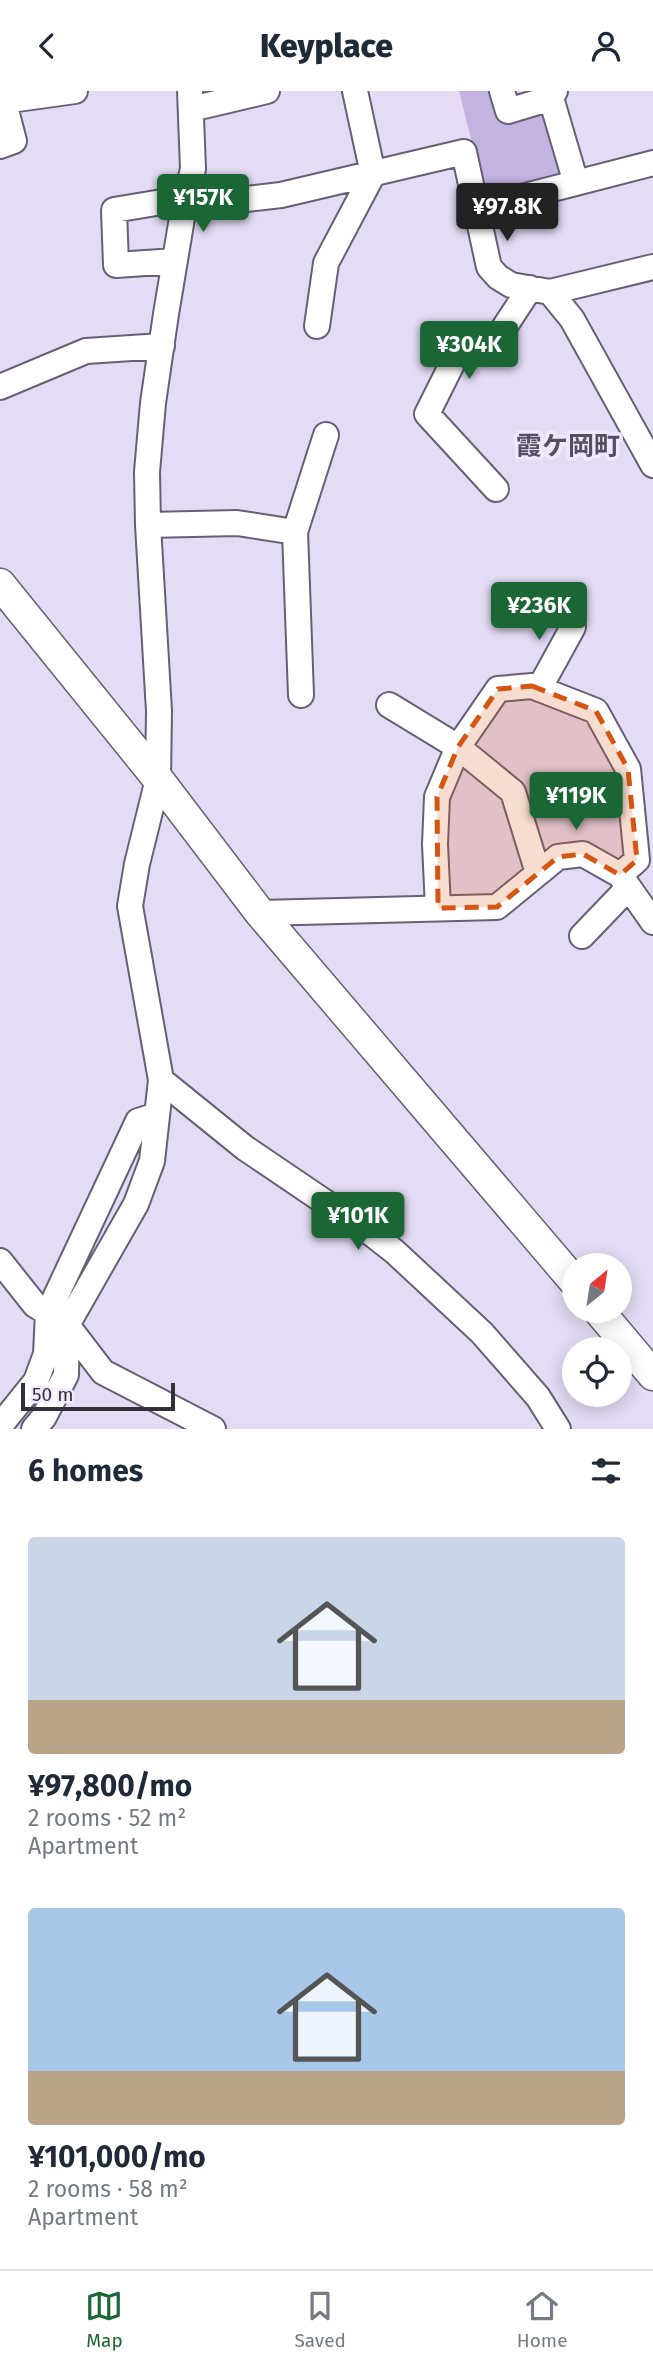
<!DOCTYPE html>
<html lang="en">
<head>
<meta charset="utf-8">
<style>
	:root { --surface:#fff; --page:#f6f6f7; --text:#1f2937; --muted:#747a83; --line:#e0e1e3; --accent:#1a6735 }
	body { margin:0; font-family:"Fira Sans","Noto Sans JP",sans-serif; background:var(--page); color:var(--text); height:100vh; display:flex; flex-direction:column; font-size:26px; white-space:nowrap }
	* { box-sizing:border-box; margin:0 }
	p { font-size:23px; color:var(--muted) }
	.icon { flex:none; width:38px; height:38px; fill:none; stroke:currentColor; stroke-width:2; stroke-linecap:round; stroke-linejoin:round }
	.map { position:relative; height:1338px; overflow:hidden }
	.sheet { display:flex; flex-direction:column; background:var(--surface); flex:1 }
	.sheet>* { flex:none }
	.needle { width:46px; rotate:30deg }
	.fabs { position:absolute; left:562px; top:1162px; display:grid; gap:14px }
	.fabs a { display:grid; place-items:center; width:70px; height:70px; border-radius:50%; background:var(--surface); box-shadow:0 4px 18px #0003; font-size:35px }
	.scale { position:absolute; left:21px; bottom:18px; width:154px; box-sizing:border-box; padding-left:7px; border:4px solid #33303a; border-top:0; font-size:19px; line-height:24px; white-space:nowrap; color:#33303a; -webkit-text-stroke:5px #f0e9fe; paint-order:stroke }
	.price { position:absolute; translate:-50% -60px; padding:0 16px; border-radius:7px; background:var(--accent); color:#fff; font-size:23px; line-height:46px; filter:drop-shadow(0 2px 4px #0008) }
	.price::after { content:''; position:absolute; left:50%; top:42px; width:21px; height:16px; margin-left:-10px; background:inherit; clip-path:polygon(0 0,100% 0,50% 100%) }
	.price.active { background:#222; color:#fff }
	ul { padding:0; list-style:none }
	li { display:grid; align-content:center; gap:14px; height:371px; padding:0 28px }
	li span { display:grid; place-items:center; height:217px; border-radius:7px; color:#555 }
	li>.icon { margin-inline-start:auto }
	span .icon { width:126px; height:126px; fill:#fffc; stroke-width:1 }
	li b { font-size:30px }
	h2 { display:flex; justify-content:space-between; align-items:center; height:84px; padding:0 28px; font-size:30px }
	header { display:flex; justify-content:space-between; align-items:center; height:91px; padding:0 28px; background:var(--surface); font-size:32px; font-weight:800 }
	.tab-bar { display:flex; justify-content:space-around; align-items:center; height:98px; border-top:2px solid var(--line); background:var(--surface); font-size:19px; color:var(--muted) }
	.tab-bar a { display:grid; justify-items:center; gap:4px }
	.tab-bar .active { color:var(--accent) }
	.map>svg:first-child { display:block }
	.green { fill:#c3b3e1 }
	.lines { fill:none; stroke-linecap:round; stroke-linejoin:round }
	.minor-casing { stroke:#675f75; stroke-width:28 }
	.tertiary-casing { stroke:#675f75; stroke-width:33 }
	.minor { stroke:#fff; stroke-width:24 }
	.tertiary { stroke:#fff; stroke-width:30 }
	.marked { fill:#d65511; fill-opacity:0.2; stroke:#d65511; stroke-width:5; stroke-dasharray:14 9; stroke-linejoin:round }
	.labels { text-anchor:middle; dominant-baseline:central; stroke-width:7; stroke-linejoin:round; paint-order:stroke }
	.quarter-label { font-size:26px; font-weight:bold; fill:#564e64; stroke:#f0e9fe }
</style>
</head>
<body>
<header><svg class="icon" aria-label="back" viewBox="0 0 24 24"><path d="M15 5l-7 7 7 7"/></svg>Keyplace<svg class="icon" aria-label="person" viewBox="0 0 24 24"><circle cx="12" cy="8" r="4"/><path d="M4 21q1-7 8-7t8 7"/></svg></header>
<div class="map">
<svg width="653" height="1338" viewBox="0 0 653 1338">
	<rect width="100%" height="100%" fill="#e4dbf5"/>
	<path class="green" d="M 459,0 L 498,0 L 545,16 L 563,80 L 558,89 L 497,105 L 484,100 Z"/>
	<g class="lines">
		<g class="minor-casing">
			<path id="minor" d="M 502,0 L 508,20 L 551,7 L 555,0
				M 551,7 L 576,92
				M 3,10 L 75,0
				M 191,18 L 267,0
				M 0,55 L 14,50 L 1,0
				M 184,115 L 281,104 L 464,61 L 489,176 L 498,186 L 511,194 L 550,201 L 653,176
				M 475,118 L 653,72
				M 175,170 L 116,174 L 114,119 L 186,107
				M 550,201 L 572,228 L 653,374
				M 317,235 L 326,172 L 373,83 L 355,0
				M 0,296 L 86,260 L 162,255
				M 496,398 L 427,323 L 458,261 L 498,246 L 530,197
				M 148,434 L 237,432 L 295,441 L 326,344
				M 295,441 L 301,604
				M 539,598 L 573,536 L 566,506
				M 389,614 L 458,656 L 513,701 L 538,782
				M 438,817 L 435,753 L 437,706 L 458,656 L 498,598 L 532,595 L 596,620 L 628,678 L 637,769 L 620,784
				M 260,822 L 497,816 L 558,766 L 583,763 L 620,784 L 653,831
				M 582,845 L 628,797
				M 161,989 L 245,1057 L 372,1143 L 395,1161 L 482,1242 L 538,1306 L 558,1338
				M 0,1170 L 35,1214 L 67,1234 L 103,1281 L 213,1338
				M 0,1335 L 36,1290 L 46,1263 L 48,1222 L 138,1030 L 157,1024
				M 34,1338 L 44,1326 L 66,1284 L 67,1234 L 136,1113 L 152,1070 L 161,989 L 130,815 L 137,773 L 158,688 L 159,620 L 148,434 L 147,381 L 153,312 L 166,223 L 184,115 L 193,78 L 190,0"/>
		</g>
		<g class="tertiary-casing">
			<path id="tertiary" d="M 0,493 L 158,688 L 260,822 L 574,1190
				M 599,1220 L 653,1284"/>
		</g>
		<use href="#minor" class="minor"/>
		<use href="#tertiary" class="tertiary"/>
	</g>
	<path class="marked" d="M 532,595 L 596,620 L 628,678 L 637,769 L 620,784 L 583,763 L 558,766 L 497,816 L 438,817 L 437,706 L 458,656 L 498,598 Z"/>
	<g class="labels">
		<g class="quarter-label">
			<text x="568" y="355">霞ケ岡町</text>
		</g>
	</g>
</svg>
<div class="fabs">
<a><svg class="needle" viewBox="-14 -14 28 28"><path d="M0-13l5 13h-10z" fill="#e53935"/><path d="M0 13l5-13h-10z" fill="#747a83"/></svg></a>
<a><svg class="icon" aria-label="locate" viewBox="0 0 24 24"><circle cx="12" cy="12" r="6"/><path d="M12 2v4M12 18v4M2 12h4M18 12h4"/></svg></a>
</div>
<div class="scale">50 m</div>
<b class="price" style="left:203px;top:143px">¥157K</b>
<b class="price active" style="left:507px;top:152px">¥97.8K</b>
<b class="price" style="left:469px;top:290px">¥304K</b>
<b class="price" style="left:539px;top:551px">¥236K</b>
<b class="price" style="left:576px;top:741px">¥119K</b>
<b class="price" style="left:358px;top:1161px">¥101K</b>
</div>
<section class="sheet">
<h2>6 homes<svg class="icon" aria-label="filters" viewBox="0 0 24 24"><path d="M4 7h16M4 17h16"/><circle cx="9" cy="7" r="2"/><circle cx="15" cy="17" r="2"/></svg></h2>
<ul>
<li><span style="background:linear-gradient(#c9d6e8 75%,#b9a48a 0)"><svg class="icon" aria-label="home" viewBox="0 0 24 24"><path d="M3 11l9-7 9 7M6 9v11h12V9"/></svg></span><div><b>¥97,800/mo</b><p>2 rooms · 52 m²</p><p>Apartment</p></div></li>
<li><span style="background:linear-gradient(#a9c7e8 75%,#b9a48a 0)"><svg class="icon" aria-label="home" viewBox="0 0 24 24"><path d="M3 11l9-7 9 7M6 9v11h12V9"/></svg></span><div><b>¥101,000/mo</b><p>2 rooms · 58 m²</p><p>Apartment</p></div></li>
</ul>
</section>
<nav class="tab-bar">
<a class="active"><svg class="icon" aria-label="map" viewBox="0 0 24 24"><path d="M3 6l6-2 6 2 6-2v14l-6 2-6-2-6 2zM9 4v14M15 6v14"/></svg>Map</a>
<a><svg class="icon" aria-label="saved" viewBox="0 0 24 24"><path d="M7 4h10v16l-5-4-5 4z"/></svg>Saved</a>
<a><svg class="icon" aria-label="home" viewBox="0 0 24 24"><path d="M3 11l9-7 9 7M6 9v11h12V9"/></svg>Home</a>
</nav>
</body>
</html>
